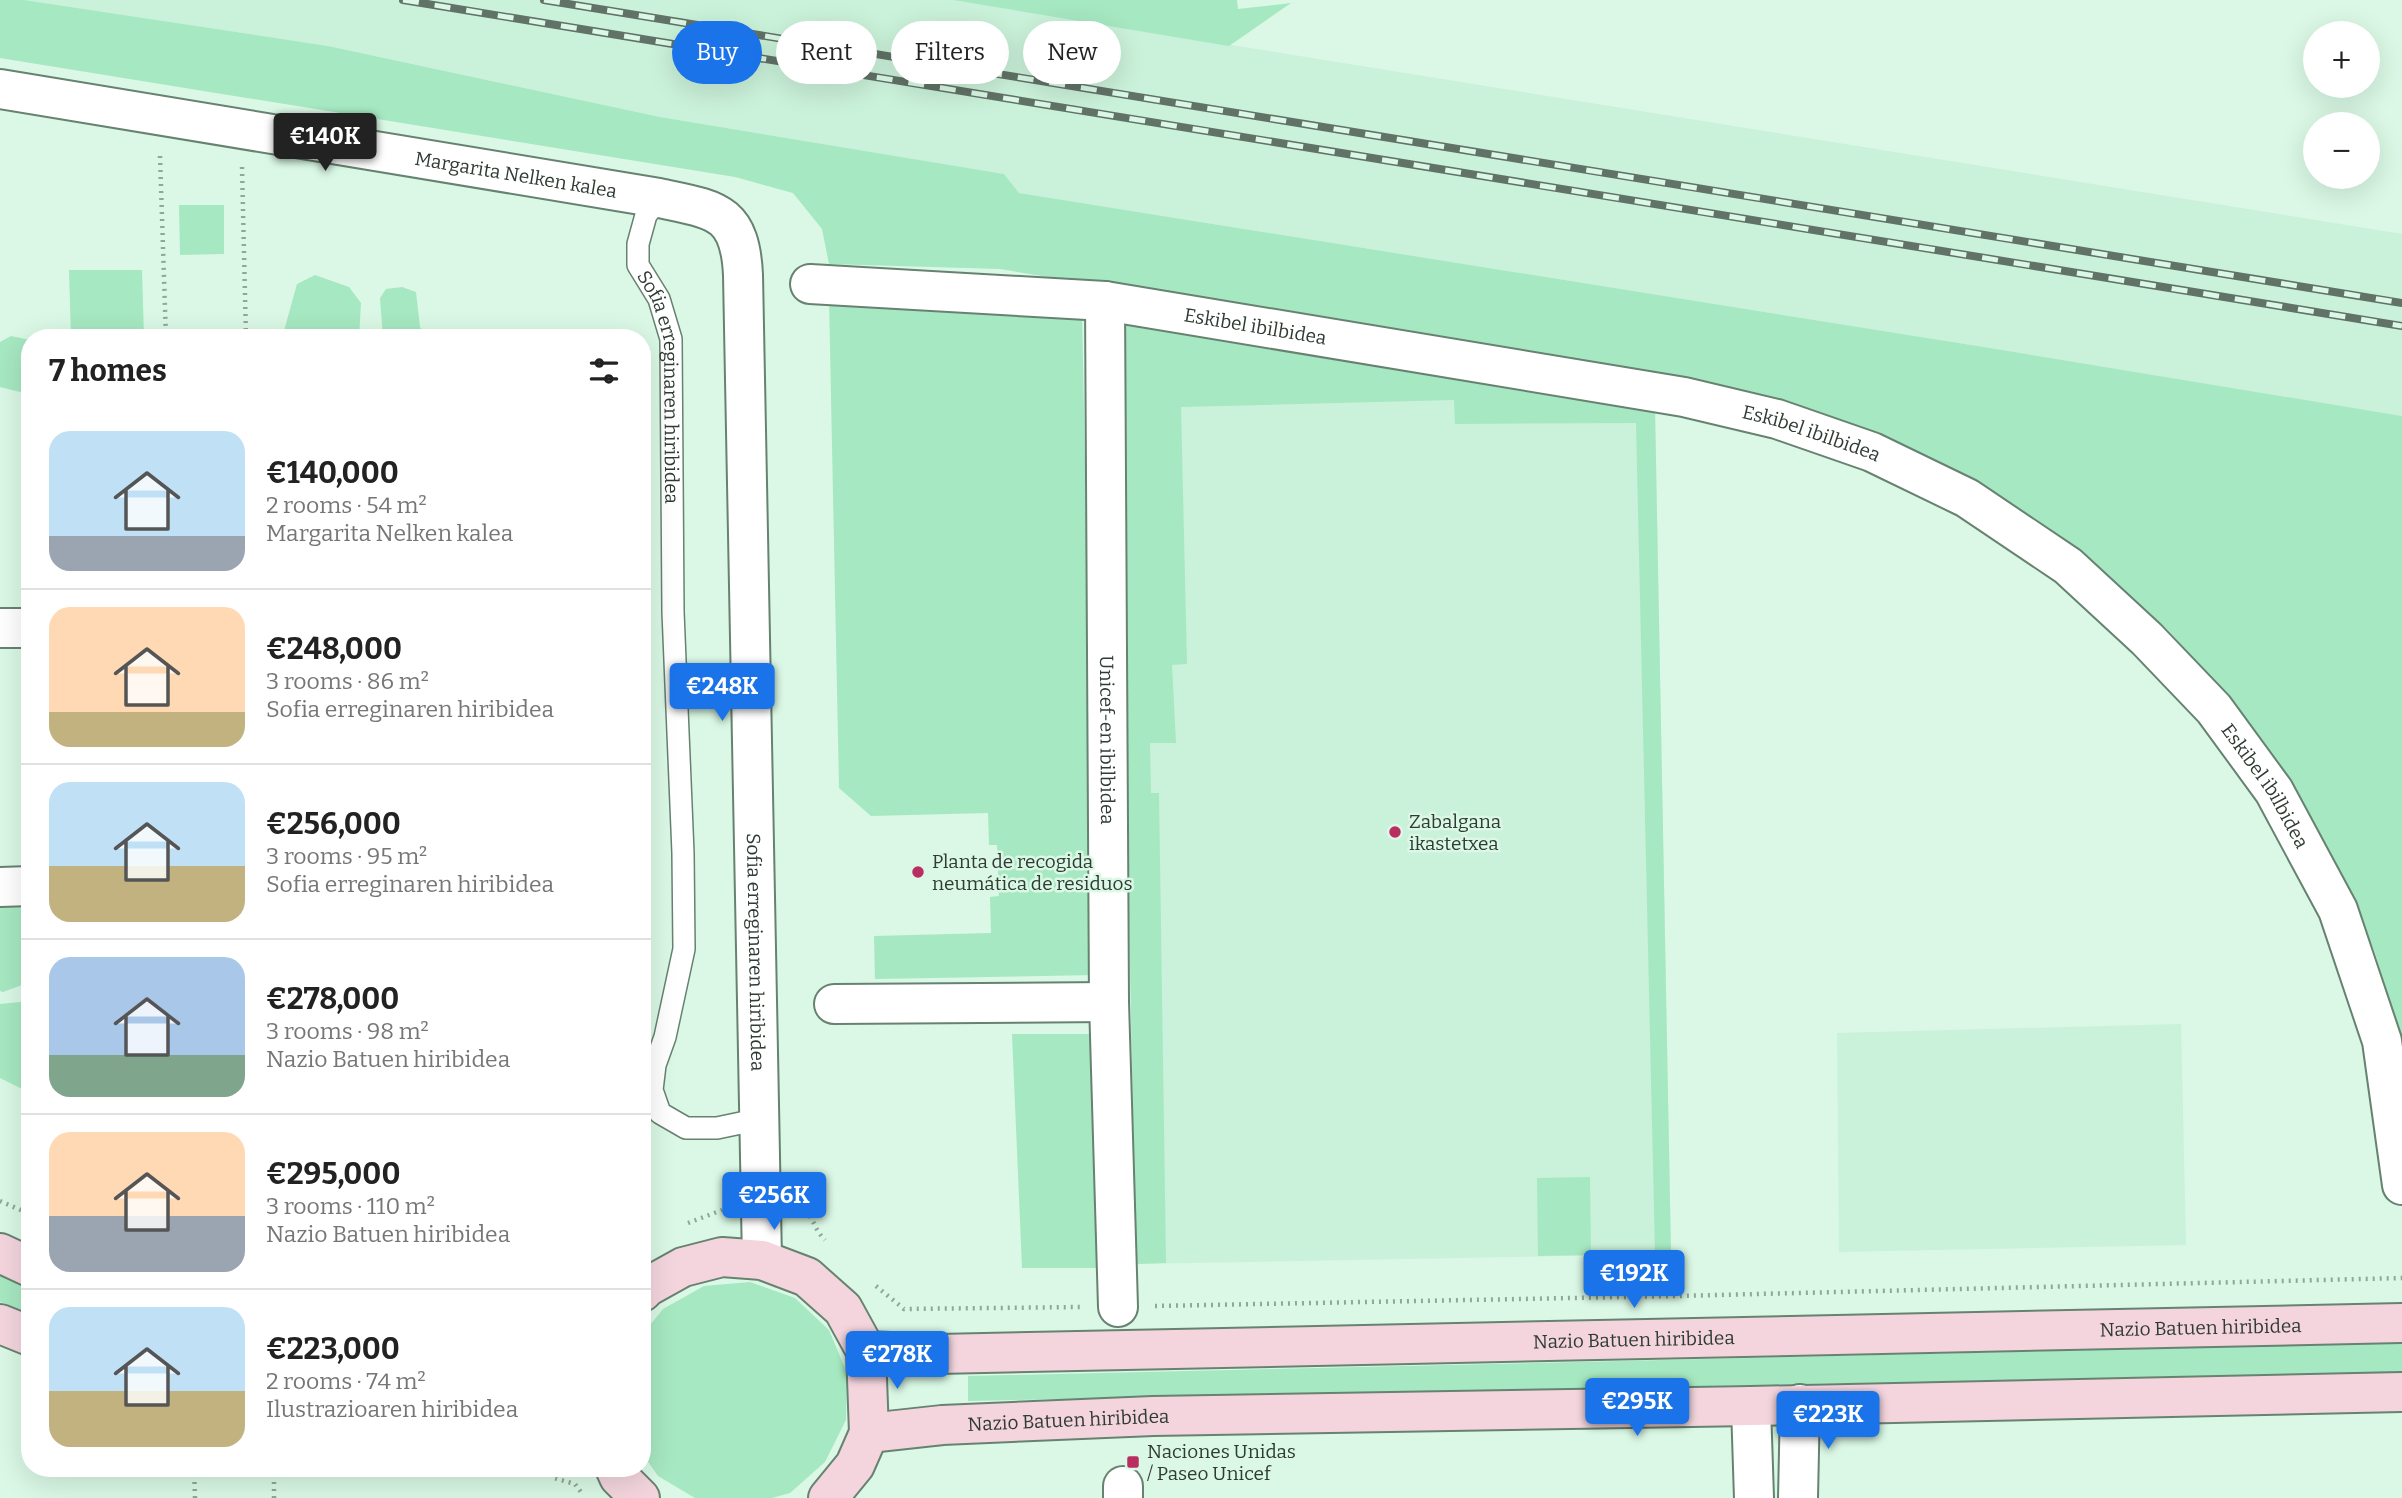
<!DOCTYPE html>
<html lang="en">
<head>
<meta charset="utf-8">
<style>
	:root { --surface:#fff; --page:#f2f2f2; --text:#222; --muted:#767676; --line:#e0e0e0; --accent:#1a73e8 }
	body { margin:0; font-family:Bitter,serif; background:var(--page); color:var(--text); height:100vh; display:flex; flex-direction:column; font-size:26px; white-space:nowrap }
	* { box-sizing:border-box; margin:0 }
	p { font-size:23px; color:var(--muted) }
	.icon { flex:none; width:38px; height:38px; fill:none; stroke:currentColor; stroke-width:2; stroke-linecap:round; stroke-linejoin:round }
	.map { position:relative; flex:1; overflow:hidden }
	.details { position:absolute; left:21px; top:329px; width:630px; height:1148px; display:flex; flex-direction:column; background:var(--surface); border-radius:28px; box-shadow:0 7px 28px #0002 }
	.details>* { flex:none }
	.banner { position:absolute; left:672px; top:21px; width:665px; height:63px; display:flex; gap:14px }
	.buttons { position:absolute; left:2303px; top:21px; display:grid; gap:14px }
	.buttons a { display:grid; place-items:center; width:77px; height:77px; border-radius:50%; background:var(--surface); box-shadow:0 7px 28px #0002; font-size:35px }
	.price { position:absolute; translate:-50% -60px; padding:0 16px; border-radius:7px; background:var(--accent); color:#fff; font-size:23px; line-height:46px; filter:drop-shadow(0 2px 4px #0008) }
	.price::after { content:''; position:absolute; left:50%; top:42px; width:21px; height:16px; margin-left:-10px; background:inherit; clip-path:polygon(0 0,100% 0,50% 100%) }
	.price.active { background:#222; color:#fff }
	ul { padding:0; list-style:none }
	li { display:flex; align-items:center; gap:21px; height:175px; padding:0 28px }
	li+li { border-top:2px solid var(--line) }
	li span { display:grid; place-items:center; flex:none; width:196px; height:140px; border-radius:21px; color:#555 }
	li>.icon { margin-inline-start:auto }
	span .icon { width:84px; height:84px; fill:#fffc; stroke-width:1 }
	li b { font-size:30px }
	h2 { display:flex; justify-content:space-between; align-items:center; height:84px; padding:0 28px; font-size:30px }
	.chip { padding:0 24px; border-radius:32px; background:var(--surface); box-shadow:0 7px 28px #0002; font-size:24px; line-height:63px }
	.chip.active { background:var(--accent); color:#fff }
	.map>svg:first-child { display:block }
	.built { fill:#caf1d9 }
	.green { fill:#a6e8c1 }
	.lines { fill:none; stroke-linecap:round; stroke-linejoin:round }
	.lane-casing { stroke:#678271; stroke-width:24 }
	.street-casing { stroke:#678271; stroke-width:42 }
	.secondary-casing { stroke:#678271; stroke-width:42 }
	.path { stroke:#90a698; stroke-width:4.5; stroke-dasharray:2 5; stroke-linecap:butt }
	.lane { stroke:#fff; stroke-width:21 }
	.street { stroke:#fff; stroke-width:38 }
	.secondary { stroke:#f4d5de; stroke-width:38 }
	.rail-casing { stroke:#617267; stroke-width:8 }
	.rail { stroke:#daf8e5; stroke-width:5; stroke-dasharray:16; stroke-linecap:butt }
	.poi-dot { fill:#ba2d61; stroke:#daf8e5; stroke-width:2.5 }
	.labels { text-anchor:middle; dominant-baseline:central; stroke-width:5; stroke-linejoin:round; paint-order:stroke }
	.street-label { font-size:19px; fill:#2f3b33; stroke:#daf8e5 }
	.poi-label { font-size:19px; fill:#2f3b33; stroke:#daf8e5; text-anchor:start }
</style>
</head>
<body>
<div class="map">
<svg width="2402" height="1498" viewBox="0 0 2402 1498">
	<rect width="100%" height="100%" fill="#daf8e5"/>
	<path class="built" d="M 24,0 L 953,0 L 2402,234 L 2402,416 L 1990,348 L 1019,193 L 1004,174 L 660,117 L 328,46 Z
		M 1117,317 L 1655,409 L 1671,1254 L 1136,1264 Z
		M 2181,1024 L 2186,1245 L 1839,1252 L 1837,1033 Z"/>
	<path class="green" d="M 0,0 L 24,0 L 328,46 L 660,117 L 1004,174 L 1019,193 L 1990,348 L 2402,416 L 2402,1041 L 2374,950 L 2336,863 L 2299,795 L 2249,722 L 2169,631 L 2104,573 L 2039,526 L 1657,377 L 1000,269 L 829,264 L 822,229 L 793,193 L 735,177 L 0,58 Z
		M 953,0 L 1237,0 L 1238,9 L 1291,3 L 1229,46 Z
		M 179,205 L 224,205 L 224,254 L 180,255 Z
		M 69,270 L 142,270 L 144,338 L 71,338 Z
		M 315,275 L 349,287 L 361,303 L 359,338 L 282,338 L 297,284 Z
		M 402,287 L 416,292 L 420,327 L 427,338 L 383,338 L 380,298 L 386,289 Z
		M 829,298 L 1082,312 L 1095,975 L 875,979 L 874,936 L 991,933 L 990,897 L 999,896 L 997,845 L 989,845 L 988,813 L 871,816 L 839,788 Z
		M 1117,317 L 1655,409 L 1671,1254 L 1655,1254 L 1636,423 L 1455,424 L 1454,400 L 1181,407 L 1187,664 L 1172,665 L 1176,743 L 1150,743 L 1151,793 L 1159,793 L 1166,1263 L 1136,1264 Z
		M 11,336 L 30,340 L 30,387 L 20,392 L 0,387 L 0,342 Z
		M 0,906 L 30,906 L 30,982 L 3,992 L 0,991 Z
		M 30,1001 L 30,1093 L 0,1078 L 0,1004 Z
		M 1012,1034 L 1098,1034 L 1103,1268 L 1022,1268 Z
		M 1590,1177 L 1591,1255 L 1538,1256 L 1537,1178 Z
		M 0,1272 L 30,1285 L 30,1314 L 0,1302 Z
		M 750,1282 L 795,1298 L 829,1330 L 847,1373 L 846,1420 L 825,1462 L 790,1493 L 772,1498 L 695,1498 L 658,1476 L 642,1453 L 642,1335 L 663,1309 L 704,1286 Z
		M 2402,1343 L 2402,1372 L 968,1401 L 968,1376 Z"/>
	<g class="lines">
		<g class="lane-casing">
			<g id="lane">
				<path id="s1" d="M 659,198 L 646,215 L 638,244 L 638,265 L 659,299 L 671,339 L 673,612 L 683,853 L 684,949 L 665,1037 L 655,1065 L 652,1090 L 660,1113 L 686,1128 L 717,1128 L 760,1119"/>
			</g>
		</g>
		<g class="street-casing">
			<g id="street">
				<path id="s2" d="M 0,89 L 659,198 C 715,210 740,210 743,275 L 762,1260"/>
				<path id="s3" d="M 810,284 L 1105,301 L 1684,397 L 1777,419 L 1872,452 L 1967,498 L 2068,566 L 2147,639 L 2214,709 L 2274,791 L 2338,910 L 2382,1041 L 2402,1185"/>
				<path id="s4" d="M 1105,301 L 1109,1002 L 1118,1307"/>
				<path d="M 0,628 L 30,628"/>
				<path d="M 0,887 L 30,886"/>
				<path d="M 834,1004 L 1109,1002"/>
				<path d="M 1751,1406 L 1754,1498"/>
				<path d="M 1123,1498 L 1123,1486"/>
				<path d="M 1798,1498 L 1800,1404"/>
			</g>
		</g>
		<g class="secondary-casing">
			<g id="secondary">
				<path d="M 0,1253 L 30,1267"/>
				<path d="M 642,1292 L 647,1287 L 683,1267 L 722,1257 L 762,1260 L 807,1277 L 843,1309 L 866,1351 L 869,1433 L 855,1465 L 828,1498"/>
				<path d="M 0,1324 L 30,1336"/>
				<path id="s5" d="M 866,1351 L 938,1354 L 2402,1323"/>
				<path id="s6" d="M 869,1433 L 942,1425 L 1153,1416 L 1751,1406 L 2402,1392"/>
				<path d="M 615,1468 L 619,1477 L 640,1498"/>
			</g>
		</g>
		<path class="path" d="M 160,156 L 166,338
			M 242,167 L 246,338
			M 0,1201 L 30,1214
			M 800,1206 C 814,1216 813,1228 825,1240
			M 688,1223 L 722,1210
			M 876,1286 L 904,1309 L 1080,1307
			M 1155,1306 L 1677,1296 L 2402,1278
			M 194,1468 L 195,1498
			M 546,1468 L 554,1478 L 575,1484 L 581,1492
			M 274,1498 L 274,1468"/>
		<use href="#lane" class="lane"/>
		<use href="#street" class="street"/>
		<use href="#secondary" class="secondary"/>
		<g class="rail-casing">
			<path id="rail" d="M 403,0 L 2402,326
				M 544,0 L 2402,303"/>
		</g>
		<use href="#rail" class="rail"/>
	</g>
	<g class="poi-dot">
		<circle cx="1395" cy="832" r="7"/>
		<circle cx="918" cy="872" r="7"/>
		<rect x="1126" y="1455" width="14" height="14" rx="3.5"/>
	</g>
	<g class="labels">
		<g class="street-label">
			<text stroke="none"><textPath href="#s2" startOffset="523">Margarita Nelken kalea</textPath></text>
			<text stroke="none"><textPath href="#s3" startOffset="448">Eskibel ibilbidea</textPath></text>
			<text stroke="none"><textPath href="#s1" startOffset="200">Sofia erreginaren hiribidea</textPath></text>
			<text stroke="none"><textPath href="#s3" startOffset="1015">Eskibel ibilbidea</textPath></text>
			<text stroke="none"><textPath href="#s4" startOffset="439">Unicef-en ibilbidea</textPath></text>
			<text stroke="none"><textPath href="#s3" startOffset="1603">Eskibel ibilbidea</textPath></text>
			<text stroke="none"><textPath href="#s2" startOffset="1475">Sofia erreginaren hiribidea</textPath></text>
			<text stroke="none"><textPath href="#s5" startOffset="1335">Nazio Batuen hiribidea</textPath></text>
			<text stroke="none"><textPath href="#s5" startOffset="768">Nazio Batuen hiribidea</textPath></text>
			<text stroke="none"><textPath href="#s6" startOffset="200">Nazio Batuen hiribidea</textPath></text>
		</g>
		<g class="poi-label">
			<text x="1409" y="821">Zabalgana<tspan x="1409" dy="22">ikastetxea</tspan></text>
			<text x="932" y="861">Planta de recogida<tspan x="932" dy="22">neumática de residuos</tspan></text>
			<text x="1147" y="1451">Naciones Unidas<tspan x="1147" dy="22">/ Paseo Unicef</tspan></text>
		</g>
	</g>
</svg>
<div class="buttons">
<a>+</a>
<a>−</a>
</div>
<b class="price active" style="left:325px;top:173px">€140K</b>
<b class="price" style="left:722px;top:723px">€248K</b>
<b class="price" style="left:774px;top:1232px">€256K</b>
<b class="price" style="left:1634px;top:1310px">€192K</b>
<b class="price" style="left:897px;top:1391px">€278K</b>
<b class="price" style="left:1637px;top:1438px">€295K</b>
<b class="price" style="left:1828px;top:1451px">€223K</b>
<div class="banner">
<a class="chip active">Buy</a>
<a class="chip">Rent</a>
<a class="chip">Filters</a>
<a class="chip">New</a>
</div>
<section class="details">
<h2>7 homes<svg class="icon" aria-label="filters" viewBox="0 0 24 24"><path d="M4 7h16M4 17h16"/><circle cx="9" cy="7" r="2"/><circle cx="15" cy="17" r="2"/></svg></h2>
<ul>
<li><span style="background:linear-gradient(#bfe0f5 75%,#9aa5b1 0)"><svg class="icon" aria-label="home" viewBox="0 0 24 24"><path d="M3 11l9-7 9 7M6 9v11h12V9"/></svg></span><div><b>€140,000</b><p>2 rooms · 54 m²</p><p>Margarita Nelken kalea</p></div></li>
<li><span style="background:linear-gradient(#ffd9b3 75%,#c2b280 0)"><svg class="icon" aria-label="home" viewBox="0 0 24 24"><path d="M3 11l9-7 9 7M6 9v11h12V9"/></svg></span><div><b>€248,000</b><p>3 rooms · 86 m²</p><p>Sofia erreginaren hiribidea</p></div></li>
<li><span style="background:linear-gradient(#bfe0f5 60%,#c2b280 0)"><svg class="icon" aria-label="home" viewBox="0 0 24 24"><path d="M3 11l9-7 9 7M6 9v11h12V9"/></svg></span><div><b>€256,000</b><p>3 rooms · 95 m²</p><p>Sofia erreginaren hiribidea</p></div></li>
<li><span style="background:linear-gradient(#a9c7e8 70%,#7fa58c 0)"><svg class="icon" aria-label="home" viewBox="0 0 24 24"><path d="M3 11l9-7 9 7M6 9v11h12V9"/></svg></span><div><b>€278,000</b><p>3 rooms · 98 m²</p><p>Nazio Batuen hiribidea</p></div></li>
<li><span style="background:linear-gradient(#ffd9b3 60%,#9aa5b1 0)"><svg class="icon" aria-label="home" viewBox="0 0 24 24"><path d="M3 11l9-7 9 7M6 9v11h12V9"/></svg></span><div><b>€295,000</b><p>3 rooms · 110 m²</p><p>Nazio Batuen hiribidea</p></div></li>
<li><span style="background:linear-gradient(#bfe0f5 60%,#c2b280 0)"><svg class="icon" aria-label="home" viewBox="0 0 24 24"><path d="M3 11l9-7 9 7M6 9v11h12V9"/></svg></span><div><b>€223,000</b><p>2 rooms · 74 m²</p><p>Ilustrazioaren hiribidea</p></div></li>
</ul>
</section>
</div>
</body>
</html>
